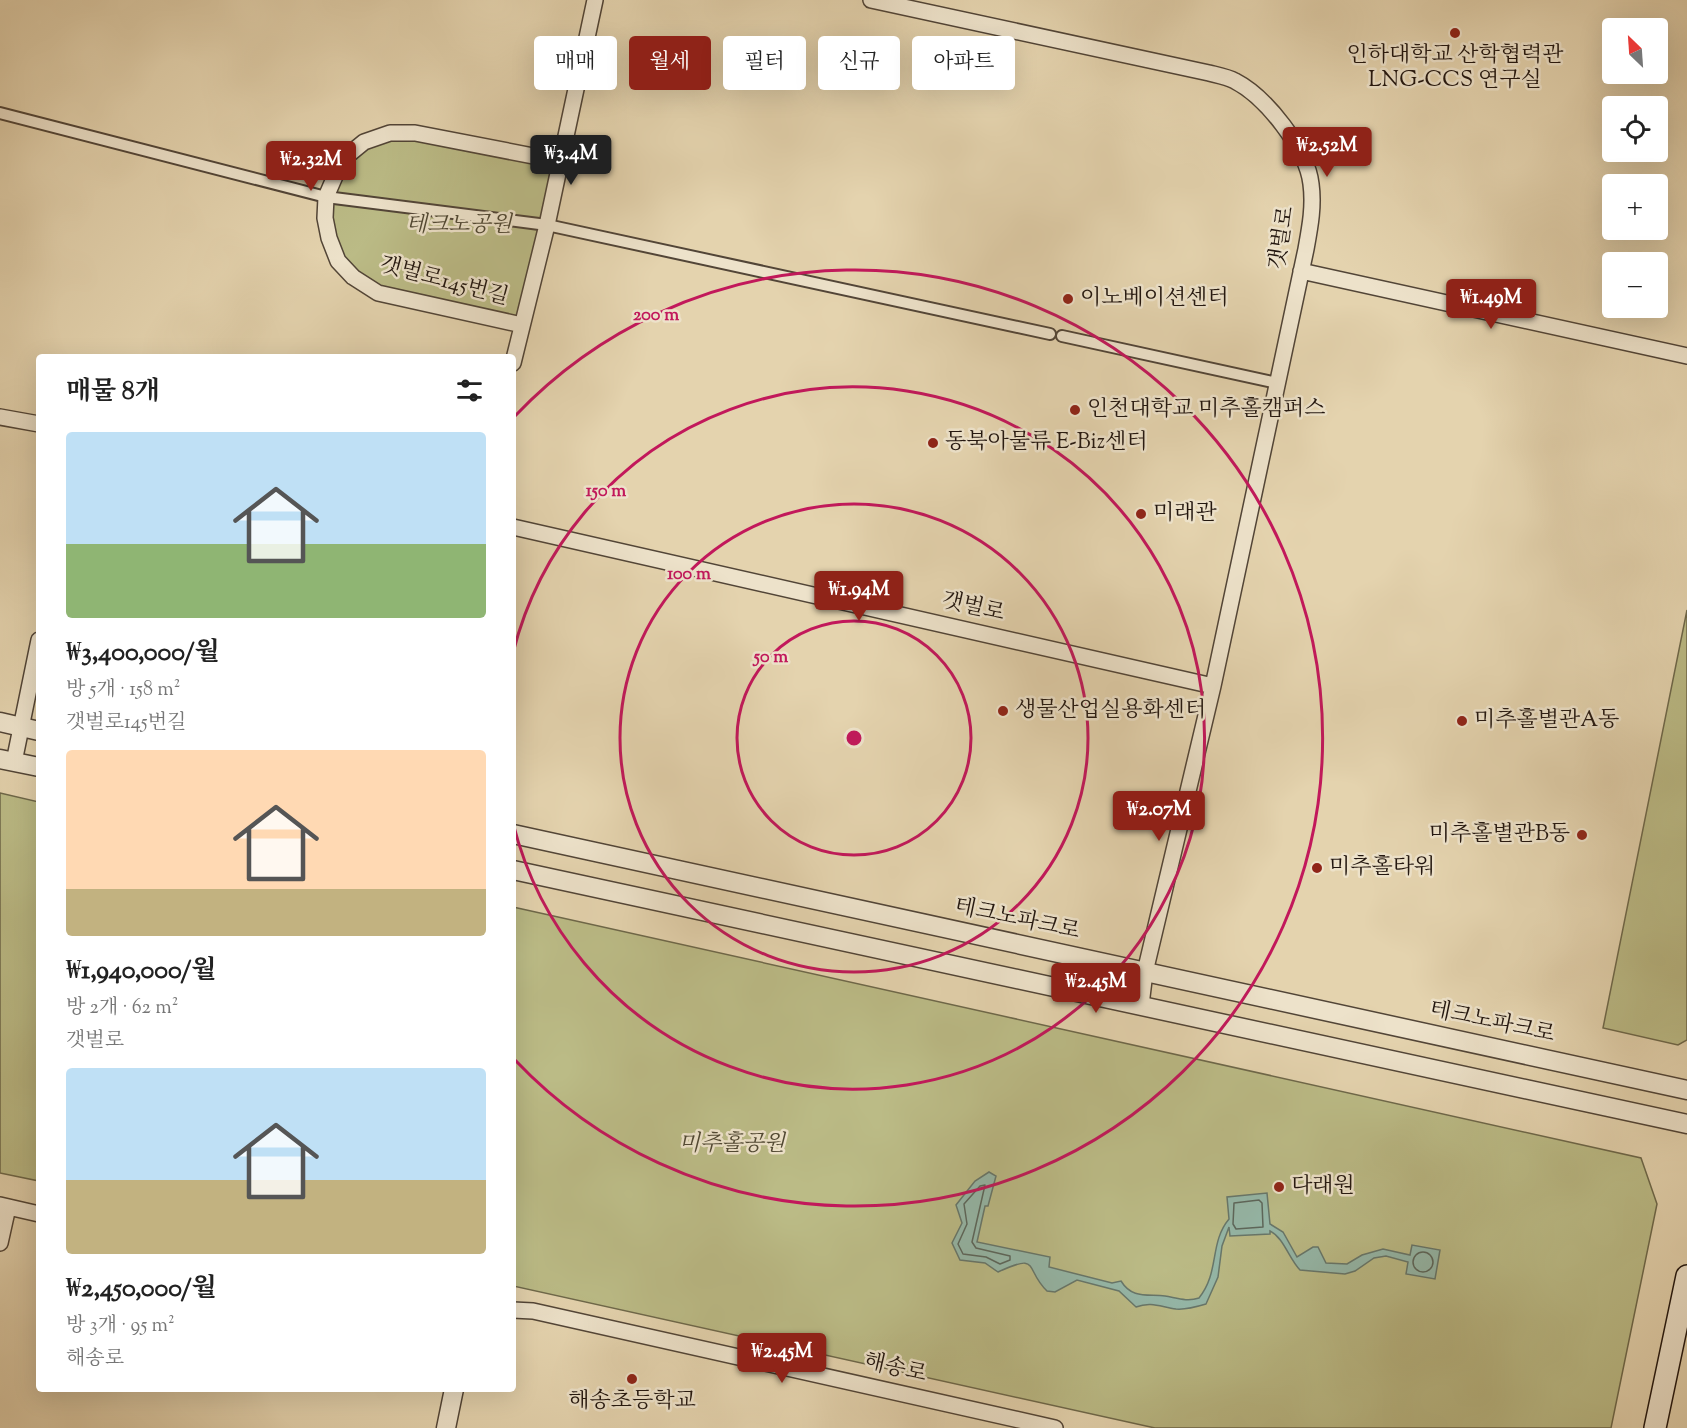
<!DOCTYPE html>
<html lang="ko">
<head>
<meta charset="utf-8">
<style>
	:root { --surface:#fff; --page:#f2f2f2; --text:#222; --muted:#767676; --accent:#8f2418 }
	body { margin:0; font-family:"Sorts Mill Goudy","Noto Serif KR",serif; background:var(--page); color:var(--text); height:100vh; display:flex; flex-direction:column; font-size:22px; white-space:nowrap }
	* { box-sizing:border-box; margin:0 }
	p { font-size:20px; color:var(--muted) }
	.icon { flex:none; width:33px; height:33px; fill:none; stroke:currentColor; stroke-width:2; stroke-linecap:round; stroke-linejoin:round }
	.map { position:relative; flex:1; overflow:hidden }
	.panel { position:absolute; left:36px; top:354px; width:480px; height:1038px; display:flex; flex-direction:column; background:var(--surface); border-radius:6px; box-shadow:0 6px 24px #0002 }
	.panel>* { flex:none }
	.banner { position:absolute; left:534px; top:36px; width:570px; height:54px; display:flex; gap:12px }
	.needle { width:39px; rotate:335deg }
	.buttons { position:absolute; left:1602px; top:18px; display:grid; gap:12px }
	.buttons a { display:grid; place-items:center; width:66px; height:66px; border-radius:6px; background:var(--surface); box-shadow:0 6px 24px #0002; font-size:30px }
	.price { position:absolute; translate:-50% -51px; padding:0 14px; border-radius:6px; background:var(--accent); color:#fff; font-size:20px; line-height:39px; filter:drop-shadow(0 2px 3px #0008) }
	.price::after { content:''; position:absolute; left:50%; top:36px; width:18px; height:14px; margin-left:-9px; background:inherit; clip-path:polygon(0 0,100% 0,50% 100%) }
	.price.on { background:#222; color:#fff }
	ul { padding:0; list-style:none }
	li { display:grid; align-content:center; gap:12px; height:318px; padding:0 30px }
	li span { display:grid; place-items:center; height:186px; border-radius:6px; color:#555 }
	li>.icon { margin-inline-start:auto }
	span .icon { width:108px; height:108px; fill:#fffc; stroke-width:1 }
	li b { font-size:26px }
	h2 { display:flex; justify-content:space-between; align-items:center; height:72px; padding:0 30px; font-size:26px }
	.pill { padding:0 21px; border-radius:6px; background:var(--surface); box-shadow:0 6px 24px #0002; font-size:21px; line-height:54px }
	.pill.on { background:var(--accent); color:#fff }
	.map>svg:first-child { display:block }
	.green { fill:#bbbb86; stroke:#6e684a; stroke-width:1.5 }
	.water { fill:#95b8a9; stroke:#67776b; stroke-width:1.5 }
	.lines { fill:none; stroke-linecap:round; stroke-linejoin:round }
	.shore { stroke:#5c675c; stroke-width:1.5 }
	.pedestrian-casing { stroke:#524537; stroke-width:14 }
	.minor-casing { stroke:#524537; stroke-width:18 }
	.tertiary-casing { stroke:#524537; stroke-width:21 }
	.secondary-casing { stroke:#22160f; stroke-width:24 }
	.pedestrian { stroke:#ede2ca; stroke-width:10 }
	.minor { stroke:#ede2ca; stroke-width:15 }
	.tertiary { stroke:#ede2ca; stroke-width:18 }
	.secondary { stroke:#ede2ca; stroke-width:21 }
	.ring { fill:none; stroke:#c2185b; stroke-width:3 }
	.poi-dot { fill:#8f2418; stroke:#ede2ca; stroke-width:2 }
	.labels { text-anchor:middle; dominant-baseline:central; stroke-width:5; stroke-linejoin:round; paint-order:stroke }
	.poi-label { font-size:22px; fill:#22160f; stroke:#ede2ca; text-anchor:start }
	.park-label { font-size:22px; font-style:italic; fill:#504833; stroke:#ede2ca }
	.street-label { font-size:22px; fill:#22160f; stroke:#ede2ca }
	.centre { fill:#c2185b; stroke:#ede2ca; stroke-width:3 }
	.ring-label { font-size:18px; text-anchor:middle; font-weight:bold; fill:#c2185b; stroke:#ede2ca; stroke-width:5; stroke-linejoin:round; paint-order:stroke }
</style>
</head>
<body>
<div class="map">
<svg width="1687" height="1428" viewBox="0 0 1687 1428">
	<rect width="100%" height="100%" fill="#e4d3ae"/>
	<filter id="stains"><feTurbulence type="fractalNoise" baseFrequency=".00333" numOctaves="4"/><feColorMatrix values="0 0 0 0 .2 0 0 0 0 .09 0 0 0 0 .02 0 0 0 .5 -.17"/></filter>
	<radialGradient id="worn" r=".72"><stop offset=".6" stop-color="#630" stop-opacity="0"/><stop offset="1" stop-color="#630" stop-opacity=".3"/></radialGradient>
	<path class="green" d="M 390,133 L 559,161 L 522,325 L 378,293 L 353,277 L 325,218 L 342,160 Z
		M 1687,610 L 1687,1040 L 1678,1045 L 1603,1028 Z
		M 0,793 L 39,802 L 39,1181 L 0,1173 Z
		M 513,907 L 1641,1158 L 1657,1204 L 1611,1428 L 1155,1428 L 513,1286 Z"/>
	<path class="water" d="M 989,1172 L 996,1176 L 988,1206 L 985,1206 L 977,1242 L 1050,1257 L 1049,1267 L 1112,1283 L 1121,1281 C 1132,1299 1147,1294 1165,1296 C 1177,1298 1187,1302 1199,1298 C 1220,1272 1209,1243 1229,1219 L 1227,1197 L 1267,1193 L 1270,1224 L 1283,1232 L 1297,1257 L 1313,1247 L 1318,1247 L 1326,1263 L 1347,1264 L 1362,1255 L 1383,1249 L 1410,1255 L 1412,1245 L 1440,1250 L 1435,1279 L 1406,1274 L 1408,1262 L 1386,1256 L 1374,1258 L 1355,1271 L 1345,1274 L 1300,1270 C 1289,1259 1284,1238 1270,1231 L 1270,1234 L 1230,1236 L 1229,1227 L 1222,1246 L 1218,1277 L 1206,1304 C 1196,1307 1186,1310 1176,1309 C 1161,1307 1151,1301 1136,1307 L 1119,1291 L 1077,1280 L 1055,1292 L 1047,1291 C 1024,1269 1041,1252 998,1272 L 985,1263 L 960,1260 L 952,1243 L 962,1223 L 956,1205 L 975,1181 Z"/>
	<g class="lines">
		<path class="shore" d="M 985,1185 L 972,1242 L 976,1248 L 1010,1256 L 1010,1260 L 1000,1264 L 986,1257 L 963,1254 L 958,1244 L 967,1224 L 964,1204 L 980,1186 Z
			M 1259,1200 L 1262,1203 L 1263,1227 L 1236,1229 L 1233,1224 L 1234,1203 Z
			M1413 1262a10 10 0 1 1 20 0a10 10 0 1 1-20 0Z"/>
		<g class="pedestrian-casing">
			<path id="pedestrian" d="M 0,113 L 326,197 L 547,225 L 1050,334
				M 1062,336 L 1277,383"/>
		</g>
		<g class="minor-casing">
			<path id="minor" d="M 871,0 L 1209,73 C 1217,75 1228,77 1235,81 C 1266,97 1307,149 1311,184 C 1314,206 1310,227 1306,249 L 1213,686 L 1145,972 L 1141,1005
				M 1301,271 L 1687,356
				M 522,325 L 378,293 L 353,277 L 338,261 L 329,238 L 325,218 L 326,197 L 342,160 L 364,142 L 390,133 L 415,133 L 559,161
				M 513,363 L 547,225 L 595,0
				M 0,417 L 39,424
				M 513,527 L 1213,686
				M 14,762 L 39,640
				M 0,1205 L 39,1214
				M 0,1243 L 8,1207
				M 513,1310 L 533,1311 L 1055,1428"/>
		</g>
		<g class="tertiary-casing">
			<path id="tertiary" d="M 0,722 L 39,731
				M 0,759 L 39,767
				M 513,834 L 1687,1090
				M 513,870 L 1687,1124
				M 446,1428 L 454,1389"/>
		</g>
		<g class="secondary-casing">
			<path id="secondary" d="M 1655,1428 L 1687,1276"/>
		</g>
		<use href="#pedestrian" class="pedestrian"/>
		<use href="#minor" class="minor"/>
		<use href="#tertiary" class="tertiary"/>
		<use href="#secondary" class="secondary"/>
	</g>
	<g class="ring">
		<circle cx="854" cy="738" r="117"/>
		<circle cx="854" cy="738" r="234"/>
		<path d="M513 653A351 351 0 1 1 513 823"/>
		<path d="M515 416A468 468 0 1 1 515 1060"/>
	</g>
	<g class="poi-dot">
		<circle cx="1455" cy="33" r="6"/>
		<circle cx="1068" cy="299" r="6"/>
		<circle cx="1075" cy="410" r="6"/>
		<circle cx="933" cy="443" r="6"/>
		<circle cx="1141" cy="514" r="6"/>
		<circle cx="1003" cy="711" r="6"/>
		<circle cx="1462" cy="721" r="6"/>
		<circle cx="1582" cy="835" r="6"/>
		<circle cx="1317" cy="868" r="6"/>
		<circle cx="1279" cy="1187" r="6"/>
		<circle cx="632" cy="1379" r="6"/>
	</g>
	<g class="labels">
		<g class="poi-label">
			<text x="1455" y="56" text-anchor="middle">인하대학교 산학협력관<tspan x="1455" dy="25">LNG-CCS 연구실</tspan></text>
			<text x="1080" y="299">이노베이션센터</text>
			<text x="1087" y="410">인천대학교 미추홀캠퍼스</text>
			<text x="945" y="443">동북아물류 E-Biz센터</text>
			<text x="1153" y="514">미래관</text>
			<text x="1015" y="711">생물산업실용화센터</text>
			<text x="1474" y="721">미추홀별관A동</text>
			<text x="1570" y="835" text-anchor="end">미추홀별관B동</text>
			<text x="1329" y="868">미추홀타워</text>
			<text x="1291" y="1187">다래원</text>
			<text x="632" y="1402" text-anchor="middle">해송초등학교</text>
		</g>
		<g class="park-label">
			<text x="459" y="226">테크노공원</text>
			<text x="732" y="1145">미추홀공원</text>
		</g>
		<g class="street-label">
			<text transform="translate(1283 238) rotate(-81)">갯벌로</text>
			<text transform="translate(444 282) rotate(15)">갯벌로145번길</text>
			<text transform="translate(973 608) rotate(13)">갯벌로</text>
			<text transform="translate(1017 920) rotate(12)">테크노파크로</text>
			<text transform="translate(1492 1023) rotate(12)">테크노파크로</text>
			<text transform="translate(895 1369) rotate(13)">해송로</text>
		</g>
	</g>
	<circle cx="854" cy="738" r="9" class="centre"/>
	<g class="ring-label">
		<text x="656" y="320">200 m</text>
		<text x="606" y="496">150 m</text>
		<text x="689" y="579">100 m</text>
		<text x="771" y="662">50 m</text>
	</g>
	<rect width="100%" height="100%" filter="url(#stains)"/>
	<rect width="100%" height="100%" fill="url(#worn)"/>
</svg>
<div class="buttons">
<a><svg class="needle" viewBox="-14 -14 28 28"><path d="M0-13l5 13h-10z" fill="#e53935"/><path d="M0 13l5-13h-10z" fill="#767676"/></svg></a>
<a><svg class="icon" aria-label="locate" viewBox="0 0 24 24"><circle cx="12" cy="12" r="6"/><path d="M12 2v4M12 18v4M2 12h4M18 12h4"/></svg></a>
<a>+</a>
<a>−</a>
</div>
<b class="price" style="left:1327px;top:178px">₩2.52M</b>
<b class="price on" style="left:571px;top:186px">₩3.4M</b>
<b class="price" style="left:311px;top:192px">₩2.32M</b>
<b class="price" style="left:1491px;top:330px">₩1.49M</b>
<b class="price" style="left:859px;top:622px">₩1.94M</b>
<b class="price" style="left:1159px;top:842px">₩2.07M</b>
<b class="price" style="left:1096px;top:1014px">₩2.45M</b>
<b class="price" style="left:782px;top:1384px">₩2.45M</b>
<div class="banner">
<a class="pill">매매</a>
<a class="pill on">월세</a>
<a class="pill">필터</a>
<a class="pill">신규</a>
<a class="pill">아파트</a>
</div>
<section class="panel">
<h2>매물 8개<svg class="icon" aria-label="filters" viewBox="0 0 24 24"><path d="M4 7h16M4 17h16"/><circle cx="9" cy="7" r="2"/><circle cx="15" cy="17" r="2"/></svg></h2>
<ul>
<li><span style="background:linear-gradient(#bfe0f5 60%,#8fb573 0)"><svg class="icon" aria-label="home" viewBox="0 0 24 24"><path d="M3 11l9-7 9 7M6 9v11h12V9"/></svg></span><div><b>₩3,400,000/월</b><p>방 5개 · 158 m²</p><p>갯벌로145번길</p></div></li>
<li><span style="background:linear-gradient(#ffd9b3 75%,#c2b280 0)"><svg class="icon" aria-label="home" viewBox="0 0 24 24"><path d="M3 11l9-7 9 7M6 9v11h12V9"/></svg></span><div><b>₩1,940,000/월</b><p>방 2개 · 62 m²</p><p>갯벌로</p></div></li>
<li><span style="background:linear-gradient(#bfe0f5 60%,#c2b280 0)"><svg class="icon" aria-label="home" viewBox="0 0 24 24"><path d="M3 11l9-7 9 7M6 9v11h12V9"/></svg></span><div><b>₩2,450,000/월</b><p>방 3개 · 95 m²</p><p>해송로</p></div></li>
</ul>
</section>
</div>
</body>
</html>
